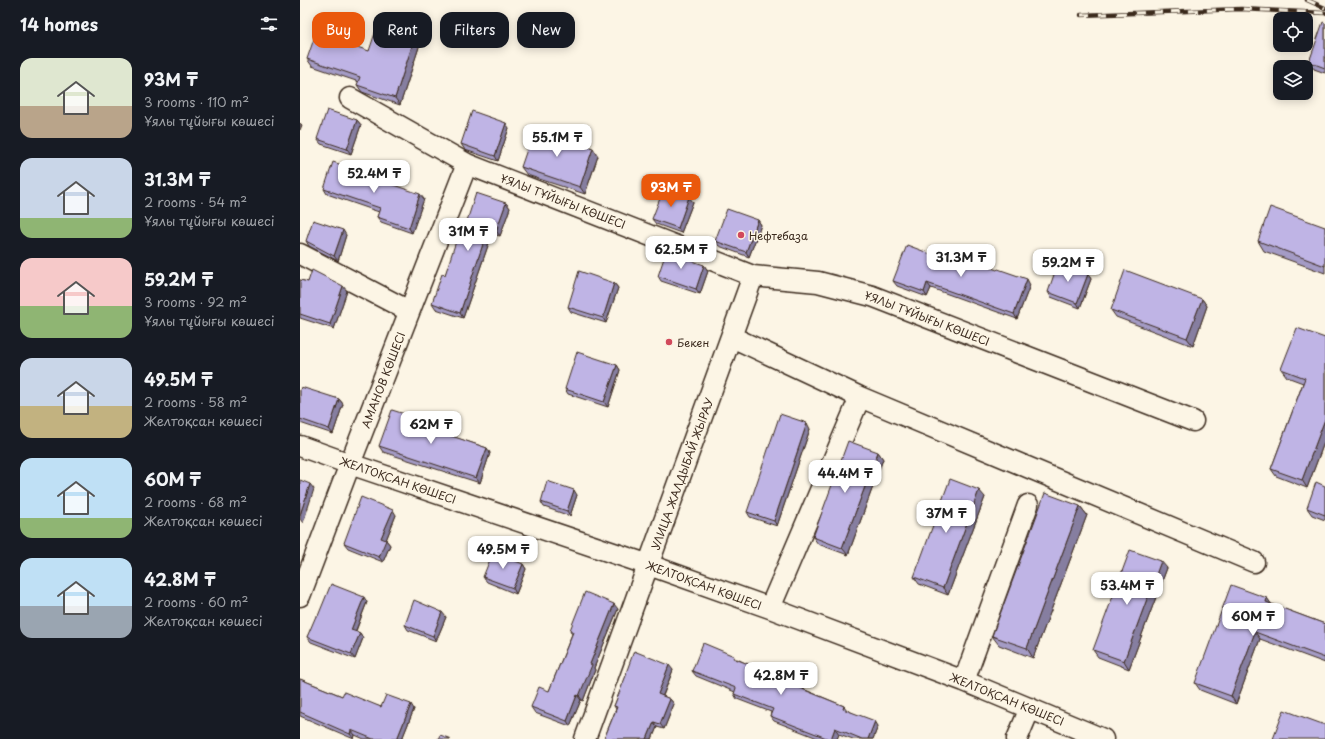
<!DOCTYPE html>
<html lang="en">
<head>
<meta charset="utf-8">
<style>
	:root { --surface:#171b24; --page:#20242c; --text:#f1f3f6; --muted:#9ea1a6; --accent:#ea580c }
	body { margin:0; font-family:"Playpen Sans",sans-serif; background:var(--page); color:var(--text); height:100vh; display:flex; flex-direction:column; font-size:15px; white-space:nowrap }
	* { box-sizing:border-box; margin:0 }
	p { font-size:13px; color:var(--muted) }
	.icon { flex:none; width:22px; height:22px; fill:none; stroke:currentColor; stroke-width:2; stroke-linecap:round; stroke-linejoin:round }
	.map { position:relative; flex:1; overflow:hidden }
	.panel { display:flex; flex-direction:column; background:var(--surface); width:300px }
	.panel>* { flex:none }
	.banner { position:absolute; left:12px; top:12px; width:380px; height:36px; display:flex; gap:8px }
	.buttons { position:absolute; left:973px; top:12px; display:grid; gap:8px }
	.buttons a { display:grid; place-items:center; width:40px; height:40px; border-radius:8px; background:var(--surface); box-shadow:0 2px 10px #0003; font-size:20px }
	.price { position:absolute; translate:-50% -34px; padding:0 9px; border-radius:8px; background:#fff; color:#222; font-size:13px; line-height:26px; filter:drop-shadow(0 1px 2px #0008) }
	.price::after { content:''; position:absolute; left:50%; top:24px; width:12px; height:9px; margin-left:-6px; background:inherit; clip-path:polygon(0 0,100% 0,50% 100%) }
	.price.active { background:var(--accent); color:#fff }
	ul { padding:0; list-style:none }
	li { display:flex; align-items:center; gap:12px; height:100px; padding:0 20px }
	li span { display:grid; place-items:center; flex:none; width:112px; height:80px; border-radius:12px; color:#555 }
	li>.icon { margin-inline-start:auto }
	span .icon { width:48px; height:48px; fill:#fffc; stroke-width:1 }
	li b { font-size:17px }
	h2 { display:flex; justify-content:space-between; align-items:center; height:48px; padding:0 20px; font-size:17px }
	.chip { padding:0 14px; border-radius:12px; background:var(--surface); box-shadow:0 2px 10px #0003; font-size:14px; line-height:36px }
	.chip.active { background:var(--accent); color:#fff }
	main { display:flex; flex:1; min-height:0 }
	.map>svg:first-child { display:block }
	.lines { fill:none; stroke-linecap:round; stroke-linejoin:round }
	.minor-casing { stroke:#3b2a1e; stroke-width:23 }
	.minor { stroke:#fcf5e5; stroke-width:20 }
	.rail-casing { stroke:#3b2a1e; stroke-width:4.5 }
	.rail { stroke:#fcf5e5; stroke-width:3; stroke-dasharray:9; stroke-linecap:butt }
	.wall { fill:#a49bc5; stroke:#3b2a1e }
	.shaded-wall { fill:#867ea0; stroke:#3b2a1e }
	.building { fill:#bfb4e5; stroke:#3b2a1e }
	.poi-dot { fill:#d1495b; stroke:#fcf5e5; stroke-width:1.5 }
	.labels { text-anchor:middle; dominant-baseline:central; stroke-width:3; stroke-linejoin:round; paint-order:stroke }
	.street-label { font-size:11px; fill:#3b2a1e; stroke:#fcf5e5 }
	.poi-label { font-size:11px; fill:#3b2a1e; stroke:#fcf5e5; text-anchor:start }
</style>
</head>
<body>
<main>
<section class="panel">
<h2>14 homes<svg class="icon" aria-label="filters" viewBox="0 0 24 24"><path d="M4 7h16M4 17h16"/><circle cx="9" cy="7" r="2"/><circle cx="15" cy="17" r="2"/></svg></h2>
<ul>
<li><span style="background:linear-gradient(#dfe7d0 60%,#b9a48a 0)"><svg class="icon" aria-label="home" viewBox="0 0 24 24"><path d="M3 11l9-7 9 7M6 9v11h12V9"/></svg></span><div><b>93M ₸</b><p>3 rooms · 110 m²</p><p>Ұялы тұйығы көшесі</p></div></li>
<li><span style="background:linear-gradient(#c9d6e8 75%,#8fb573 0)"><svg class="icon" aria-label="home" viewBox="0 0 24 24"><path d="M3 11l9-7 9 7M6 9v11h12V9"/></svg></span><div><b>31.3M ₸</b><p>2 rooms · 54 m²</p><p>Ұялы тұйығы көшесі</p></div></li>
<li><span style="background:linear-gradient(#f6c9c9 60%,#8fb573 0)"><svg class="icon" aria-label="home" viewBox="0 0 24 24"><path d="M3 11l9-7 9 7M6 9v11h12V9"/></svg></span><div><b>59.2M ₸</b><p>3 rooms · 92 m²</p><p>Ұялы тұйығы көшесі</p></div></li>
<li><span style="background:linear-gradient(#c9d6e8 60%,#c2b280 0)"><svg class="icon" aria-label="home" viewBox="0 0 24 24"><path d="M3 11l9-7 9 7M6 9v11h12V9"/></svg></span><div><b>49.5M ₸</b><p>2 rooms · 58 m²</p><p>Желтоқсан көшесі</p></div></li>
<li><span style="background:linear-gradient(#bfe0f5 75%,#8fb573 0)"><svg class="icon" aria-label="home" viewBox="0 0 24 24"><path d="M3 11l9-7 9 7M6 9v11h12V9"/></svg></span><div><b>60M ₸</b><p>2 rooms · 68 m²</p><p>Желтоқсан көшесі</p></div></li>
<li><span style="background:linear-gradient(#bfe0f5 60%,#9aa5b1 0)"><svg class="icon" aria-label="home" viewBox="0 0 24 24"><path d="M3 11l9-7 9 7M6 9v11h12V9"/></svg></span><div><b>42.8M ₸</b><p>2 rooms · 60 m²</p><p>Желтоқсан көшесі</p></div></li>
</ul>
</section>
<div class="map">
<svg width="1025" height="739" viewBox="0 0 1025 739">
	<rect width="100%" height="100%" fill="#fcf5e5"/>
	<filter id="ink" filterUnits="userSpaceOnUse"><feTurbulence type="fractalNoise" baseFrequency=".025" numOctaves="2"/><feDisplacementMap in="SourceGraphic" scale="8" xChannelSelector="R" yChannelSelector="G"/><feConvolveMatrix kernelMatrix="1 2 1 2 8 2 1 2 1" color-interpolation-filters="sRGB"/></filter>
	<g filter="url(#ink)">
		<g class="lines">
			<g class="minor-casing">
				<path id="minor" d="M 50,98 L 167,164 L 453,276 L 518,282 L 572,296 L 893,421
					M 0,254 L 109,311
					M 432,337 L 560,397 L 954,562
					M 0,446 L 50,464 L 349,565 L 470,608 L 664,681 L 803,739
					M 0,596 L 50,464 L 167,164
					M 470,608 L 560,397
					M 664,681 L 728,505
					M 285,739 L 453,276
					M 717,739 L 730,708"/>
			</g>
			<use href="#minor" class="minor"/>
			<g class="rail-casing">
				<path id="rail" d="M 1007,0 L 1025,8
					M 781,15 L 941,9 L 1025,13"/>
			</g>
			<use href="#rail" class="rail"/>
		</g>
		<path class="wall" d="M 1025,23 L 1025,73 L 1014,69 L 1009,62 Z
			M 114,40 L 119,47 L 100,105 L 62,92 L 57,85 L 59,82 L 12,66 L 7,59 L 69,51 Z
			M 57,120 L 61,125 L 51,154 L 21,144 L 17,139 Z
			M 209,128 L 198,161 L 165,150 L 161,144 Z
			M 298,156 L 285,194 L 227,175 L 221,167 Z
			M 70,178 L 124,199 L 112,233 L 81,222 L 77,217 L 79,212 L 27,194 L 24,189 Z
			M 393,202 L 381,233 L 356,224 L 352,219 Z
			M 206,203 L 210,208 L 200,236 L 192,234 L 163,318 L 136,309 L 132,303 L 145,275 L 165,227 Z
			M 458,220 L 461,225 L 449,257 L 419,246 L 415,241 Z
			M 1025,227 L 1025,273 L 964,251 L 958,241 Z
			M 46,235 L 38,261 L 9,246 L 6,241 Z
			M 644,259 L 730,285 L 717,319 L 631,288 L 627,297 L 597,286 L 593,281 Z
			M 404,265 L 408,271 L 400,294 L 361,281 L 358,276 Z
			M 788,274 L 791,279 L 780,308 L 751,297 L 748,292 Z
			M 0,280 L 8,282 L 47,291 L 34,329 L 0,318 Z
			M 314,283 L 318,288 L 306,323 L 271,312 L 268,307 Z
			M 902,299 L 907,306 L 893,346 L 816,317 L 811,310 Z
			M 1025,338 L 1025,440 L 1007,488 L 976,476 L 971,469 L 1003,383 L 987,377 L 981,369 Z
			M 317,365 L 320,370 L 308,407 L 268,394 L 265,389 Z
			M 0,390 L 39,399 L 43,404 L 33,434 L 0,423 Z
			M 136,424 L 140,430 L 139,432 L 187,448 L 190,453 L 180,483 L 83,452 L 79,446 Z
			M 510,429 L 477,526 L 450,517 L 447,512 Z
			M 578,452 L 583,459 L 548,555 L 518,544 L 513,537 Z
			M 1025,486 L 1025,520 L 1012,515 L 1007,508 Z
			M 277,495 L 270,516 L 244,507 L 241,502 Z
			M 685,497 L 648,595 L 619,584 L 614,577 Z
			M 780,506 L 787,515 L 733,658 L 699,645 L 692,636 Z
			M 96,515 L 86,540 L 90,545 L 83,562 L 48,548 L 44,543 Z
			M 223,564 L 226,569 L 216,594 L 187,582 L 183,577 Z
			M 867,568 L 829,669 L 798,657 L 793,650 Z
			M 967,598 L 971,604 L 1025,624 L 1025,663 L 960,639 L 936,704 L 900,690 L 895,683 Z
			M 67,602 L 56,631 L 60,633 L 63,638 L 55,659 L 11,642 L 7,637 L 18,616 Z
			M 318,609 L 294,668 L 295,670 L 283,701 L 281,700 L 270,726 L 235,713 L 231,707 L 249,691 L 272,634 L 270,630 Z
			M 146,617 L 136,641 L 108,630 L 105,625 Z
			M 437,659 L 474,677 L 544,706 L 547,710 L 578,726 L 573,739 L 553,739 L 539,734 L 537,739 L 520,739 L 474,721 L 470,716 L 471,712 L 437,699 L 434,694 L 435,692 L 396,676 L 392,671 Z
			M 373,670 L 363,696 L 370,699 L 374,704 L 364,729 L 357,727 L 352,739 L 304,739 L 316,709 L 314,706 L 327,674 L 326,673 Z
			M 0,679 L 42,696 L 81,707 L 114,709 L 102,739 L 64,739 L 55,735 L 54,739 L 0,716 Z"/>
		<path class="shaded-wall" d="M 114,40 L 119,47 L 100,105 L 95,98 Z
			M 57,120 L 61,125 L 51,154 L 47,149 Z
			M 0,123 L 2,125 L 0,130 Z
			M 206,123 L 209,128 L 198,161 L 195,156 Z
			M 293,148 L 298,156 L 285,194 L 280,187 Z
			M 120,194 L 124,199 L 112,233 L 109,228 Z
			M 389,197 L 393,202 L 381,233 L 378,228 Z
			M 206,203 L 210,208 L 200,236 L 196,231 Z
			M 458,220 L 461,225 L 449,257 L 446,252 Z
			M 188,229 L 192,234 L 163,318 L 160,313 Z
			M 43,230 L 46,235 L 38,261 L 34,256 Z
			M 404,265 L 408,271 L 400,294 L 396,289 Z
			M 788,274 L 791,279 L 780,308 L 777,303 Z
			M 727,279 L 730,285 L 717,319 L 714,314 Z
			M 314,283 L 318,288 L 306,323 L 303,318 Z
			M 627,283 L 631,288 L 627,297 L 624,292 Z
			M 43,286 L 47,291 L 34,329 L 30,324 Z
			M 902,299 L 907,306 L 893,346 L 887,338 Z
			M 317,365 L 320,370 L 308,407 L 304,402 Z
			M 39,399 L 43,404 L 33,434 L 29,429 Z
			M 1025,419 L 1025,440 L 1007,488 L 1002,480 Z
			M 507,423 L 510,429 L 477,526 L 474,521 Z
			M 136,424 L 140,430 L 138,435 L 134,430 Z
			M 187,448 L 190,453 L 180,483 L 176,478 Z
			M 578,452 L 583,459 L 548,555 L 542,548 Z
			M 10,484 L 14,489 L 3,523 L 0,519 L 0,515 Z
			M 274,490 L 277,495 L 270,516 L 267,511 Z
			M 679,490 L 685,497 L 648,595 L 643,588 Z
			M 780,506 L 787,515 L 733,658 L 727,648 Z
			M 93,510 L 96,515 L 86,540 L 90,545 L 83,562 L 79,557 L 81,538 Z
			M 861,561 L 867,568 L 829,669 L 824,661 Z
			M 223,564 L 226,569 L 216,594 L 213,588 Z
			M 64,597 L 67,602 L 54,635 L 51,630 Z
			M 967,598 L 972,605 L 966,602 Z
			M 314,604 L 318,609 L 294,668 L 295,670 L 283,701 L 279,696 L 290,664 Z
			M 142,612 L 146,617 L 136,641 L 133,636 Z
			M 955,632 L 960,639 L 936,704 L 931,696 Z
			M 60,633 L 63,638 L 55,659 L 51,654 Z
			M 369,665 L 373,670 L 361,700 L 358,694 Z
			M 277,695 L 281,700 L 270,726 L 267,721 Z
			M 370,699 L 374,704 L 364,729 L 360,724 Z
			M 111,704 L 114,709 L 102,739 L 97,739 Z
			M 575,721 L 578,726 L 573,739 L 568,739 Z
			M 354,722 L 357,727 L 352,739 L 347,739 Z
			M 535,728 L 539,734 L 537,739 L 531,739 Z
			M 51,730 L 55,735 L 54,739 L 50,734 Z"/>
		<path class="building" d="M 1023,22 L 1025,23 L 1025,68 L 1009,62 Z
			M 77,27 L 114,40 L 95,98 L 57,85 L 60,77 L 7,59 L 16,33 L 69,51 Z
			M 27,110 L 57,120 L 47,149 L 17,139 Z
			M 172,111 L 206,123 L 195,156 L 161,144 Z
			M 234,129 L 293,148 L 280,187 L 221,167 Z
			M 33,162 L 68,174 L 67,176 L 120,194 L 109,228 L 77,217 L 80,208 L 24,189 Z
			M 364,188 L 389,197 L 378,228 L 352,219 Z
			M 176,193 L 206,203 L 196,231 L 188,229 L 160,313 L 132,303 L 142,274 L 145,275 L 161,226 L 165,227 Z
			M 970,207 L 1025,227 L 1025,266 L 958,241 Z
			M 427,209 L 458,220 L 446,252 L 415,241 Z
			M 13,220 L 43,230 L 34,256 L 6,241 Z
			M 607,245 L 644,259 L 647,252 L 697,270 L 698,269 L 727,279 L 714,314 L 627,283 L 624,292 L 593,281 Z
			M 366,252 L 404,265 L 396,289 L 358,276 Z
			M 758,263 L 788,274 L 777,303 L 748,292 Z
			M 12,270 L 43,286 L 30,324 L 0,314 L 0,280 L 8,282 Z
			M 825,270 L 902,299 L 887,338 L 811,310 Z
			M 279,271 L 314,283 L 303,318 L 268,307 Z
			M 997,328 L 1025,338 L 1025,419 L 1002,480 L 971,469 L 1005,378 L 981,369 Z
			M 277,352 L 317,365 L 304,402 L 265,389 Z
			M 1,387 L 39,399 L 29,429 L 0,419 L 0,390 Z
			M 92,410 L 136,424 L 134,430 L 187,448 L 176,478 L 79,446 Z
			M 480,414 L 507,423 L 474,521 L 447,512 Z
			M 548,441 L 578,452 L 542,548 L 513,537 Z
			M 650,479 L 679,490 L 643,588 L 614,577 Z
			M 0,480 L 10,484 L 0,515 Z
			M 247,481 L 274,490 L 267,511 L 241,502 Z
			M 1016,482 L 1025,486 L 1025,515 L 1007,508 Z
			M 745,493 L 780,506 L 727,648 L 692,636 Z
			M 61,497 L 93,510 L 81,538 L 86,540 L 79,557 L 44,543 Z
			M 830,550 L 861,561 L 824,661 L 793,650 Z
			M 193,552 L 223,564 L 213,588 L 183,577 Z
			M 31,584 L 64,597 L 51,630 L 60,633 L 51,654 L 7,637 L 16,616 L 18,616 Z
			M 931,585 L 967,598 L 966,602 L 1025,624 L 1025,658 L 955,632 L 931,696 L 895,683 Z
			M 285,592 L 314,604 L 290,664 L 292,665 L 279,696 L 277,695 L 267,721 L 231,707 L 239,687 L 249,691 L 273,632 L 270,630 Z
			M 114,600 L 142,612 L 133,636 L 105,625 Z
			M 403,643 L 434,656 L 433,658 L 471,673 L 470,676 L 544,706 L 543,709 L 575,721 L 568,739 L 562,739 L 535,728 L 531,739 L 529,739 L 470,716 L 473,709 L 434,694 L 436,688 L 392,671 Z
			M 334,651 L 369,665 L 358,694 L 370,699 L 360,724 L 354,722 L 347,739 L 304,739 L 317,707 L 314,706 L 327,673 L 326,673 Z
			M 0,679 L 42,696 L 44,692 L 81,707 L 86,695 L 111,704 L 97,739 L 73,739 L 51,730 L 50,734 L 0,712 Z
			M 984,710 L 1025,725 L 1025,739 L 973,739 Z
			M 140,735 L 151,739 L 138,739 Z"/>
	</g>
	<g class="poi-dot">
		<circle cx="441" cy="235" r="4"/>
		<circle cx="369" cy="342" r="4"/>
	</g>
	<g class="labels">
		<g class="street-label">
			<text transform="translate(263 201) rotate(21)">ҰЯЛЫ ТҰЙЫҒЫ КӨШЕСІ</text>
			<text transform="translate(627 318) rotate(21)">ҰЯЛЫ ТҰЙЫҒЫ КӨШЕСІ</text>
			<text transform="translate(83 380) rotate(-69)">АМАНОВ КӨШЕСІ</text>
			<text transform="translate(382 474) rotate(-70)">УЛИЦА ЖАЛДЫБАЙ ЖЫРАУ</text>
			<text transform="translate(98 480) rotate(19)">ЖЕЛТОҚСАН КӨШЕСІ</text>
			<text transform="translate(404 585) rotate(20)">ЖЕЛТОҚСАН КӨШЕСІ</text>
			<text transform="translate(707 699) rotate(22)">ЖЕЛТОҚСАН КӨШЕСІ</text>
		</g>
		<g class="poi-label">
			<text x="449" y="235">Нефтебаза</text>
			<text x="377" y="342">Бекен</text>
		</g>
	</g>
</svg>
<div class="buttons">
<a><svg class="icon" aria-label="locate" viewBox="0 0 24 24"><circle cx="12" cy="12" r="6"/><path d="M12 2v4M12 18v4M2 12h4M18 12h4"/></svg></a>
<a><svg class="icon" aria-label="layers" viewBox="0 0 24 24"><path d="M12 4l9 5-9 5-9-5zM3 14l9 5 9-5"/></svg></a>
</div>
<b class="price" style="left:257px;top:158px">55.1M ₸</b>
<b class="price" style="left:74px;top:194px">52.4M ₸</b>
<b class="price active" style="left:371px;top:208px">93M ₸</b>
<b class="price" style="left:168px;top:252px">31M ₸</b>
<b class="price" style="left:381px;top:270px">62.5M ₸</b>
<b class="price" style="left:661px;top:278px">31.3M ₸</b>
<b class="price" style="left:768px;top:283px">59.2M ₸</b>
<b class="price" style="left:131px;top:445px">62M ₸</b>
<b class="price" style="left:545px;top:494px">44.4M ₸</b>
<b class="price" style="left:646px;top:534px">37M ₸</b>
<b class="price" style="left:203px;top:570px">49.5M ₸</b>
<b class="price" style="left:827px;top:606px">53.4M ₸</b>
<b class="price" style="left:953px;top:637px">60M ₸</b>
<b class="price" style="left:481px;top:696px">42.8M ₸</b>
<div class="banner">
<a class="chip active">Buy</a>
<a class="chip">Rent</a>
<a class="chip">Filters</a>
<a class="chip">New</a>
</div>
</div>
</main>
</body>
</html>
